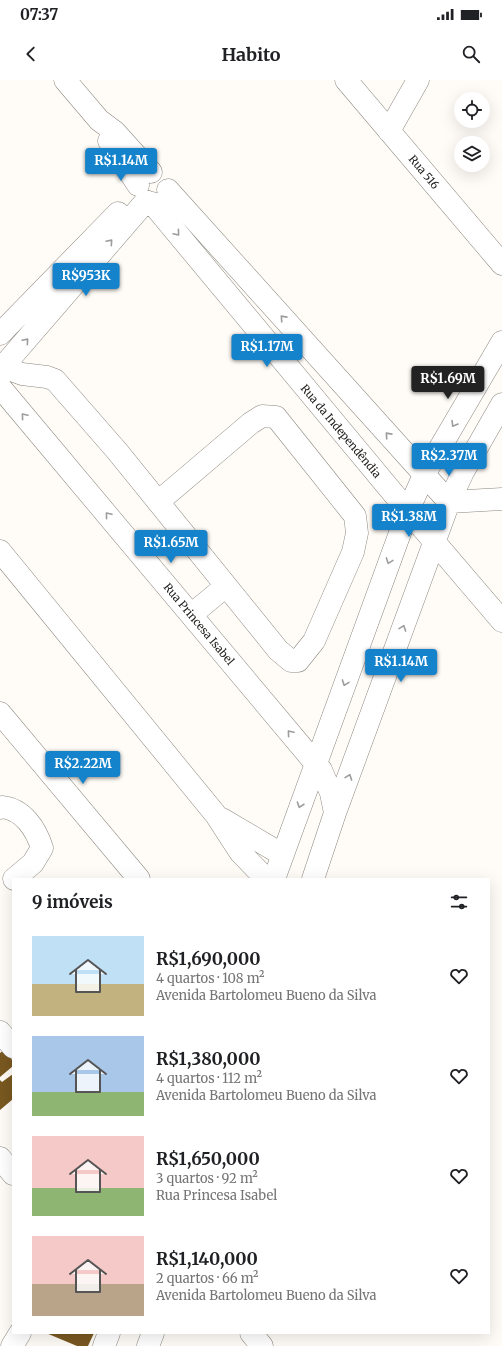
<!DOCTYPE html>
<html lang="pt">
<head>
<meta charset="utf-8">
<style>
	:root { --surface:#fff; --page:#f2f2f2; --text:#202124; --muted:#757577; --accent:#1483cc }
	body { margin:0; font-family:Merriweather,serif; background:var(--page); color:var(--text); height:100vh; display:flex; flex-direction:column; font-size:15px; white-space:nowrap }
	* { box-sizing:border-box; margin:0 }
	p { font-size:13px; color:var(--muted) }
	.icon { flex:none; width:22px; height:22px; fill:none; stroke:currentColor; stroke-width:2; stroke-linecap:round; stroke-linejoin:round }
	.map { position:relative; flex:1; overflow:hidden }
	.details { position:absolute; left:12px; top:798px; width:478px; height:456px; display:flex; flex-direction:column; background:var(--surface); border-radius:0px; box-shadow:0 4px 16px #0002 }
	.details>* { flex:none }
	.buttons { position:absolute; left:454px; top:12px; display:grid; gap:8px }
	.buttons a { display:grid; place-items:center; width:36px; height:36px; border-radius:50%; background:var(--surface); box-shadow:0 4px 16px #0002; font-size:20px }
	.price { position:absolute; translate:-50% -34px; padding:0 9px; border-radius:4px; background:var(--accent); color:#fff; font-size:13px; line-height:26px; filter:drop-shadow(0 1px 2px #0008) }
	.price::after { content:''; position:absolute; left:50%; top:24px; width:12px; height:9px; margin-left:-6px; background:inherit; clip-path:polygon(0 0,100% 0,50% 100%) }
	.price.selected { background:#222; color:#fff }
	ul { padding:0; list-style:none }
	li { display:flex; align-items:center; gap:12px; height:100px; padding:0 20px }
	li span { display:grid; place-items:center; flex:none; width:112px; height:80px; border-radius:0px; color:#555 }
	li>.icon { margin-inline-start:auto }
	span .icon { width:48px; height:48px; fill:#fffc; stroke-width:1 }
	li b { font-size:17px }
	h2 { display:flex; justify-content:space-between; align-items:center; height:48px; padding:0 20px; font-size:17px }
	.status { display:flex; justify-content:space-between; align-items:center; height:28px; padding:0 20px; background:var(--surface); direction:ltr }
	.status svg { height:11px; fill:currentColor }
	header { display:flex; justify-content:space-between; align-items:center; height:52px; padding:0 20px; background:var(--surface); font-size:18px; font-weight:700 }
	.map>svg:first-child { display:block }
	.building { fill:#795820 }
	.lines { fill:none; stroke-linecap:round; stroke-linejoin:round }
	.minor-casing { stroke:#8c8881; stroke-width:23 }
	.minor { stroke:#fff; stroke-width:22 }
	.oneway { stroke:#9d9c9c }
	.labels { text-anchor:middle; dominant-baseline:central; stroke-width:4; stroke-linejoin:round; paint-order:stroke }
	.street-label { font-size:11px; fill:#262422; stroke:#fff }
</style>
</head>
<body>
<div class="status"><b>07:37</b><svg viewBox="0 0 49 12"><path d="M0 12V9h3v3zM5 12V6h3v6zM10 12V3h3v9zM15 12V0h3v12zM26 1h20v11H26zM47 4h2v5h-2z"/></svg></div>
<header><svg class="icon" aria-label="back" viewBox="0 0 24 24"><path d="M15 5l-7 7 7 7"/></svg>Habito<svg class="icon" aria-label="search" viewBox="0 0 24 24"><circle cx="10" cy="10" r="6"/><path d="M15 15l6 6"/></svg></header>
<div class="map">
<svg width="502" height="1266" viewBox="0 0 502 1266">
	<rect width="100%" height="100%" fill="#fffbf6"/>
	<path class="building" d="M 4,970 L 13,981 L 13,986 L 0,997 L 0,973 Z
		M 13,994 L 13,1019 L 0,1030 L 0,1000 L 2,1002 Z
		M 46,1253 L 94,1253 L 88,1266 L 77,1266 Z"/>
	<g class="lines">
		<g class="minor-casing">
			<path id="minor" d="M 65,0 L 99,40 L 115,52 L 151,92
				M 346,0 L 502,184
				M 389,51 L 418,0
				M 109,61 L 138,105
				M 168,110 L 449,422
				M 152,123 L 408,431 L 502,541
				M 0,254 L 118,133
				M 3,287 L 22,294 L 47,297 L 55,300 L 117,371 L 278,570 L 291,581 L 298,581 L 314,561 L 353,472 L 357,453 L 355,436 L 276,337 L 262,336 L 251,343 L 158,422
				M 0,290 L 146,121
				M 0,307 L 321,690 L 331,713 L 335,733
				M 449,422 L 502,419
				M 0,471 L 216,735 L 240,772 L 266,799
				M 191,535 L 226,506
				M 0,633 L 139,799
				M 0,728 L 2,727 C 23,729 36,749 42,768 L 33,783 L 14,799
				M 222,739 L 283,775
				M 274,799 L 408,431 L 424,395 L 502,262
				M 313,799 L 335,733 L 449,422 L 463,392 L 502,324
				M 0,952 L 13,967
				M 0,1078 L 13,1094
				M 251,1253 L 262,1266
				M 12,1266 L 20,1253
				M 104,1266 L 109,1253
				M 148,1266 L 153,1253"/>
		</g>
		<use href="#minor" class="minor"/>
	</g>
	<defs><path id="oneway-chevron" d="M-2-3.5L2.5 0L-2 3.5" fill="none" stroke-width="1.6" stroke-linecap="round" stroke-linejoin="round"/></defs>
	<g class="oneway">
		<use href="#oneway-chevron" transform="translate(177 153) rotate(50)"/>
		<use href="#oneway-chevron" transform="translate(110 162) rotate(-49)"/>
		<use href="#oneway-chevron" transform="translate(283 238) rotate(-132)"/>
		<use href="#oneway-chevron" transform="translate(26 261) rotate(-49)"/>
		<use href="#oneway-chevron" transform="translate(24 336) rotate(-130)"/>
		<use href="#oneway-chevron" transform="translate(454 344) rotate(121)"/>
		<use href="#oneway-chevron" transform="translate(388 355) rotate(-132)"/>
		<use href="#oneway-chevron" transform="translate(108 435) rotate(-130)"/>
		<use href="#oneway-chevron" transform="translate(389 481) rotate(110)"/>
		<use href="#oneway-chevron" transform="translate(403 548) rotate(-70)"/>
		<use href="#oneway-chevron" transform="translate(345 603) rotate(110)"/>
		<use href="#oneway-chevron" transform="translate(290 653) rotate(-130)"/>
		<use href="#oneway-chevron" transform="translate(349 697) rotate(-70)"/>
		<use href="#oneway-chevron" transform="translate(300 725) rotate(109)"/>
	</g>
	<g class="labels">
		<g class="street-label">
			<text transform="translate(424 92) rotate(50)">Rua 516</text>
			<text transform="translate(341 351) rotate(50)">Rua da Independêndia</text>
			<text transform="translate(199 544) rotate(50)">Rua Princesa Isabel</text>
		</g>
	</g>
</svg>
<div class="buttons">
<a><svg class="icon" aria-label="locate" viewBox="0 0 24 24"><circle cx="12" cy="12" r="6"/><path d="M12 2v4M12 18v4M2 12h4M18 12h4"/></svg></a>
<a><svg class="icon" aria-label="layers" viewBox="0 0 24 24"><path d="M12 4l9 5-9 5-9-5zM3 14l9 5 9-5"/></svg></a>
</div>
<b class="price" style="left:121px;top:102px">R$1.14M</b>
<b class="price" style="left:86px;top:217px">R$953K</b>
<b class="price" style="left:267px;top:288px">R$1.17M</b>
<b class="price selected" style="left:448px;top:320px">R$1.69M</b>
<b class="price" style="left:449px;top:397px">R$2.37M</b>
<b class="price" style="left:409px;top:458px">R$1.38M</b>
<b class="price" style="left:171px;top:484px">R$1.65M</b>
<b class="price" style="left:401px;top:603px">R$1.14M</b>
<b class="price" style="left:83px;top:705px">R$2.22M</b>
<section class="details">
<h2>9 imóveis<svg class="icon" aria-label="filters" viewBox="0 0 24 24"><path d="M4 7h16M4 17h16"/><circle cx="9" cy="7" r="2"/><circle cx="15" cy="17" r="2"/></svg></h2>
<ul>
<li><span style="background:linear-gradient(#bfe0f5 60%,#c2b280 0)"><svg class="icon" aria-label="home" viewBox="0 0 24 24"><path d="M3 11l9-7 9 7M6 9v11h12V9"/></svg></span><div><b>R$1,690,000</b><p>4 quartos · 108 m²</p><p>Avenida Bartolomeu Bueno da Silva</p></div><svg class="icon" aria-label="heart" viewBox="0 0 24 24"><path d="M12 20l-8-8c-3-5 5-10 8-4 3-6 11-1 8 4z"/></svg></li>
<li><span style="background:linear-gradient(#a9c7e8 70%,#8fb573 0)"><svg class="icon" aria-label="home" viewBox="0 0 24 24"><path d="M3 11l9-7 9 7M6 9v11h12V9"/></svg></span><div><b>R$1,380,000</b><p>4 quartos · 112 m²</p><p>Avenida Bartolomeu Bueno da Silva</p></div><svg class="icon" aria-label="heart" viewBox="0 0 24 24"><path d="M12 20l-8-8c-3-5 5-10 8-4 3-6 11-1 8 4z"/></svg></li>
<li><span style="background:linear-gradient(#f6c9c9 65%,#8fb573 0)"><svg class="icon" aria-label="home" viewBox="0 0 24 24"><path d="M3 11l9-7 9 7M6 9v11h12V9"/></svg></span><div><b>R$1,650,000</b><p>3 quartos · 92 m²</p><p>Rua Princesa Isabel</p></div><svg class="icon" aria-label="heart" viewBox="0 0 24 24"><path d="M12 20l-8-8c-3-5 5-10 8-4 3-6 11-1 8 4z"/></svg></li>
<li><span style="background:linear-gradient(#f6c9c9 60%,#b9a48a 0)"><svg class="icon" aria-label="home" viewBox="0 0 24 24"><path d="M3 11l9-7 9 7M6 9v11h12V9"/></svg></span><div><b>R$1,140,000</b><p>2 quartos · 66 m²</p><p>Avenida Bartolomeu Bueno da Silva</p></div><svg class="icon" aria-label="heart" viewBox="0 0 24 24"><path d="M12 20l-8-8c-3-5 5-10 8-4 3-6 11-1 8 4z"/></svg></li>
</ul>
</section>
</div>
</body>
</html>
